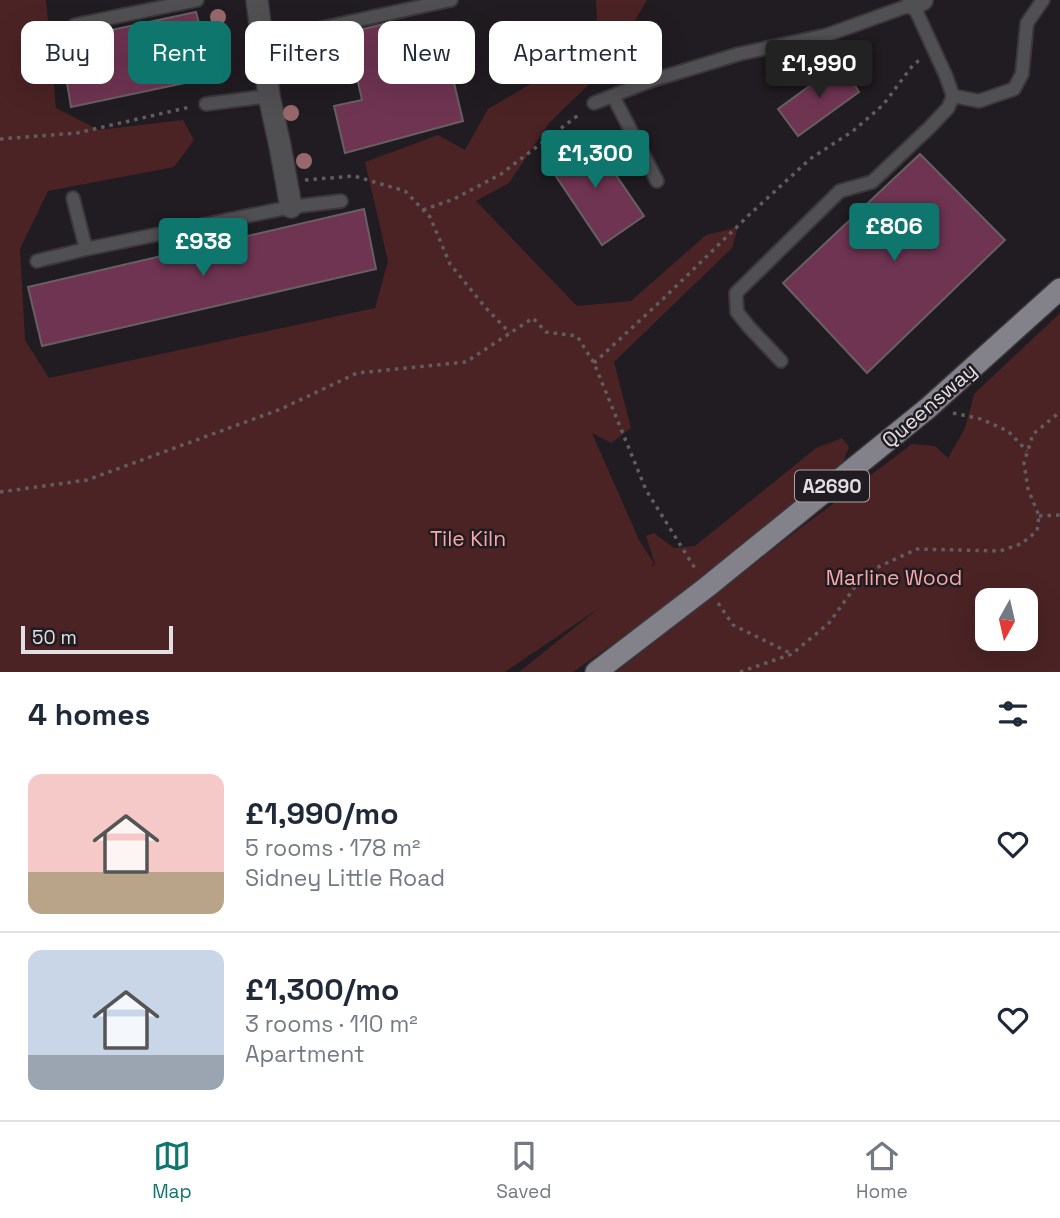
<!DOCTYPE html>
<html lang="en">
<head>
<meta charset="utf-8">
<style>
	:root { --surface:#fff; --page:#f6f6f7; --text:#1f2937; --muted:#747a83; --line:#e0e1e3; --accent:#0f766e }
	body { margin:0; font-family:"Space Grotesk",sans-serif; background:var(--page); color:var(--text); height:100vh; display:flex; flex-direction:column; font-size:26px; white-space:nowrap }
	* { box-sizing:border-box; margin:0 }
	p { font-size:23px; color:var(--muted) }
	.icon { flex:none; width:38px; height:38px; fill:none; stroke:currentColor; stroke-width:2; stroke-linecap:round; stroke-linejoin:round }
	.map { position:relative; height:672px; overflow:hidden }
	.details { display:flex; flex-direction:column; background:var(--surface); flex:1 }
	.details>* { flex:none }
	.top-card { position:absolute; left:21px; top:21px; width:700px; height:63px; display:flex; gap:14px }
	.needle { width:46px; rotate:188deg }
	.fabs { position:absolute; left:975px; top:588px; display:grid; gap:14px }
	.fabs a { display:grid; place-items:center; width:63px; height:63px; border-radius:14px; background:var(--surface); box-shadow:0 7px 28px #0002; font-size:35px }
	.scale { position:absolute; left:21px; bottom:18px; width:152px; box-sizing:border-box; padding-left:7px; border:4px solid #e2dfe2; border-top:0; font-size:19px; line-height:24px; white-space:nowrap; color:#e2dfe2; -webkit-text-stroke:5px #201c21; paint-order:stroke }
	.price { position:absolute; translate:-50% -60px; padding:0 16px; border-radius:7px; background:var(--accent); color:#fff; font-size:23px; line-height:46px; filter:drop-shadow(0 2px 4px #0008) }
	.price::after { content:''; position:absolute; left:50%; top:42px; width:21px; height:16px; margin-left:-10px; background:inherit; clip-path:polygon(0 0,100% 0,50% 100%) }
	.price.active { background:#222; color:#fff }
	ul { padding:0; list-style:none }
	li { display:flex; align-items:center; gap:21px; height:175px; padding:0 28px }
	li+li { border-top:2px solid var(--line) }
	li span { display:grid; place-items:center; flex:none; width:196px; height:140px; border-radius:14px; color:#555 }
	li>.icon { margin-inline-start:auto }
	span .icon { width:84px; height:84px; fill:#fffc; stroke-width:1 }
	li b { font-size:30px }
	h2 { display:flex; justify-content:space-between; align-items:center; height:84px; padding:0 28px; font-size:30px }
	.chip { padding:0 24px; border-radius:14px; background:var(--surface); box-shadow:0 7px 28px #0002; font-size:24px; line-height:63px }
	.chip.active { background:var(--accent); color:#fff }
	.tab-bar { display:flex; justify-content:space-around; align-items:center; height:98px; border-top:2px solid var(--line); background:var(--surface); font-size:19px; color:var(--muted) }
	.tab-bar a { display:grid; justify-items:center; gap:4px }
	.tab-bar .active { color:var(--accent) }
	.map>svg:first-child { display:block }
	.green { fill:#4b2324; fill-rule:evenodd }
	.building { fill:#6f3452; stroke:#685f63; stroke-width:2 }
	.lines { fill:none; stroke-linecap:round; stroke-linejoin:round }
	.lane-casing { stroke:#3b373c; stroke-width:16 }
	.street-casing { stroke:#3b373c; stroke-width:24 }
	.primary-casing { stroke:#3b373c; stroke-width:24 }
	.path { stroke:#605c60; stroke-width:3.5; stroke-dasharray:3.5 5; stroke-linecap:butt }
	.lane { stroke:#505053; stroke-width:12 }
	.street { stroke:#505053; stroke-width:21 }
	.primary { stroke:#83828a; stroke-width:21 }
	.tree { fill:#97686b }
	.labels { text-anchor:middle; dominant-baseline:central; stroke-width:5; stroke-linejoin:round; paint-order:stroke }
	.shield { fill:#201c21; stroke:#a8a4a8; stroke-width:2 }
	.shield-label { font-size:19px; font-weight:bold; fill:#e2dfe2 }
	.street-label { font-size:21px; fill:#e2dfe2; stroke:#201c21 }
	.park-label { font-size:21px; fill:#f9a7a7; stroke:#201c21 }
</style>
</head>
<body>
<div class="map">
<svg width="1060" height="672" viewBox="0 0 1060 672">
	<rect width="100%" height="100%" fill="#201c21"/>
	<path class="green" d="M 0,0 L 46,0 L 56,108 L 99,130 L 183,120 L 194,140 L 174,167 L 48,191 L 20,249 L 25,340 L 49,378 L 375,308 L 388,261 L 365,162 L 438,135 L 465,150 L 488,109 L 564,64 L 597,21 L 596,0 L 647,0 L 609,65 L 549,123 L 509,183 L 476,201 L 577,306 L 631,301 L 706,235 L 738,227 L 732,248 L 614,362 L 631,428 L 611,443 L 592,433 L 639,540 L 654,563 L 651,566 L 651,567 L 655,564 L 646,536 L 654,533 L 674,548 L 695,546 L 816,448 L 842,438 L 849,447 L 843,462 L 662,609 L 573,672 L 519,672 L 599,608 L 505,672 L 0,672 Z
		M 1060,313 L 1060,672 L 616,672 L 794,533 L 912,444 L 935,446 L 948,458 L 965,428 L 974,394 ZM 987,600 L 1026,600 L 1026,639 L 987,639 Z"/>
	<path class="building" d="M 196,12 L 213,77 L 71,107 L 60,41 Z
		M 392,22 L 397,43 L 442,32 L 463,121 L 345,153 L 334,106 L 362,100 L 347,33 Z
		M 841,63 L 859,92 L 798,136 L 778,109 Z
		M 588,134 L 644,216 L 602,245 L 547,163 Z
		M 920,154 L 1005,240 L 867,373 L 783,283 Z
		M 364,209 L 376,269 L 42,346 L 28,287 Z"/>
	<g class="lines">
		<g class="lane-casing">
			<path id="lane" d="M 75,25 L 197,0
				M 262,41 L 451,0
				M 613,96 L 657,181
				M 953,96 L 979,101 L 1014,89 L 1022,74 L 1027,23 L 1043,0
				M 594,103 L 653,80 L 739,54 L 827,35 L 913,4 L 946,76 L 953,96 L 948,108 L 930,127 L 872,182 L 840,191 L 736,293 L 737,312 L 749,327 L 781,361
				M 206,104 L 269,96
				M 73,198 L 86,249
				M 37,261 L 86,249 L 291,207 L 341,201"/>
		</g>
		<g class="street-casing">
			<path id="street" d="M 257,0 L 269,96 L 280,146 L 291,207
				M 913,4 L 922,0"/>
		</g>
		<g class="primary-casing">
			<path id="primary" d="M 596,672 L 707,587 L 928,408 L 1060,289"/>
		</g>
		<path class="path" d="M 0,139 L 77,133 L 190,107
			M 305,180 L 354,176 L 405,191 L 430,217 L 450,264 L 485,307 L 510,333
			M 423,210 L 454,199 L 501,174 L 581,113
			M 594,363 L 664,298 L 749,215 L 810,159 L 853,131 L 883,105 L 913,65 L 921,59
			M 953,413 L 981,419 L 1008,431 L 1027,451
			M 0,492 L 87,480 L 281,409 L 357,373 L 466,362 L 533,318 L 546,332 L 577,336 L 594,363 L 646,490 L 696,570
			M 1039,516 L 1060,515
			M 718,603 L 733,625 L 792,654
			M 740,672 L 792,654 L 829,623 L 865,573 L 917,549 L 1000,551 L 1021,544 L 1037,531 L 1039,516 L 1028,489 L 1024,463 L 1033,434 L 1060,412"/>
		<use href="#lane" class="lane"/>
		<use href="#street" class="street"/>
		<use href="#primary" class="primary"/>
	</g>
	<g class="tree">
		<circle cx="218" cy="17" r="8"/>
		<circle cx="216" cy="40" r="8"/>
		<circle cx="291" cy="113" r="8"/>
		<circle cx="304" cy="161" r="8"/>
	</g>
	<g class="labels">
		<rect class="shield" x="795" y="470.5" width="74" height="31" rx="5"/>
		<g class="shield-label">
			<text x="832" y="486">A2690</text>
		</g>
		<g class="street-label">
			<text transform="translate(929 405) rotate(-41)">Queensway</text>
		</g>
		<g class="park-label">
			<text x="468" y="538">Tile Kiln</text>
			<text x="894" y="577">Marline Wood</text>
		</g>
	</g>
</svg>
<div class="fabs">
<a><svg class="needle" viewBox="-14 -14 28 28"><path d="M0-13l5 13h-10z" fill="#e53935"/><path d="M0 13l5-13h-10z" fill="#747a83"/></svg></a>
</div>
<div class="scale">50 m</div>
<b class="price active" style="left:819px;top:100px">£1,990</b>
<b class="price" style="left:595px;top:190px">£1,300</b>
<b class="price" style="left:894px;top:263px">£806</b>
<b class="price" style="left:203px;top:278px">£938</b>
<div class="top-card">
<a class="chip">Buy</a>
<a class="chip active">Rent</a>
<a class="chip">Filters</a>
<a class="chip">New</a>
<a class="chip">Apartment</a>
</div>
</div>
<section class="details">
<h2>4 homes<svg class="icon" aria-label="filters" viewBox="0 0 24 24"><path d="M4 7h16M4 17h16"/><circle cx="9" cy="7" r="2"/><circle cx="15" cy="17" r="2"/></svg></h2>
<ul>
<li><span style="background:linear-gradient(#f6c9c9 70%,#b9a48a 0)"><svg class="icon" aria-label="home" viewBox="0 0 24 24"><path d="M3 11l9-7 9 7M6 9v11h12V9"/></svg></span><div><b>£1,990/mo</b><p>5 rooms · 178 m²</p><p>Sidney Little Road</p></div><svg class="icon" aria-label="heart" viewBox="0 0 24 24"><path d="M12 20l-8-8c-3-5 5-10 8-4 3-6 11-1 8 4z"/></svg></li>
<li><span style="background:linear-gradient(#c9d6e8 75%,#9aa5b1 0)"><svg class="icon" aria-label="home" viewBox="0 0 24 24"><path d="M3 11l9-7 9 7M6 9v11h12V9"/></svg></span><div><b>£1,300/mo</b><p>3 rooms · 110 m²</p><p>Apartment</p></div><svg class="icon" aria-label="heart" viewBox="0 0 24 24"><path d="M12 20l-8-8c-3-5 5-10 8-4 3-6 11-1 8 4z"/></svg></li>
</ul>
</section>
<nav class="tab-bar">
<a class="active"><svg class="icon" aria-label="map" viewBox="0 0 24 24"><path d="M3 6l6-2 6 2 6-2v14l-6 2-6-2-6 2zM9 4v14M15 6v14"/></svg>Map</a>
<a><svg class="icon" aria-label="saved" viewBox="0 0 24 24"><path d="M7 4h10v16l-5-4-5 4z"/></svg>Saved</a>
<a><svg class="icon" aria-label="home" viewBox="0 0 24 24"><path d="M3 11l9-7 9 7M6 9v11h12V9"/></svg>Home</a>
</nav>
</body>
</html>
